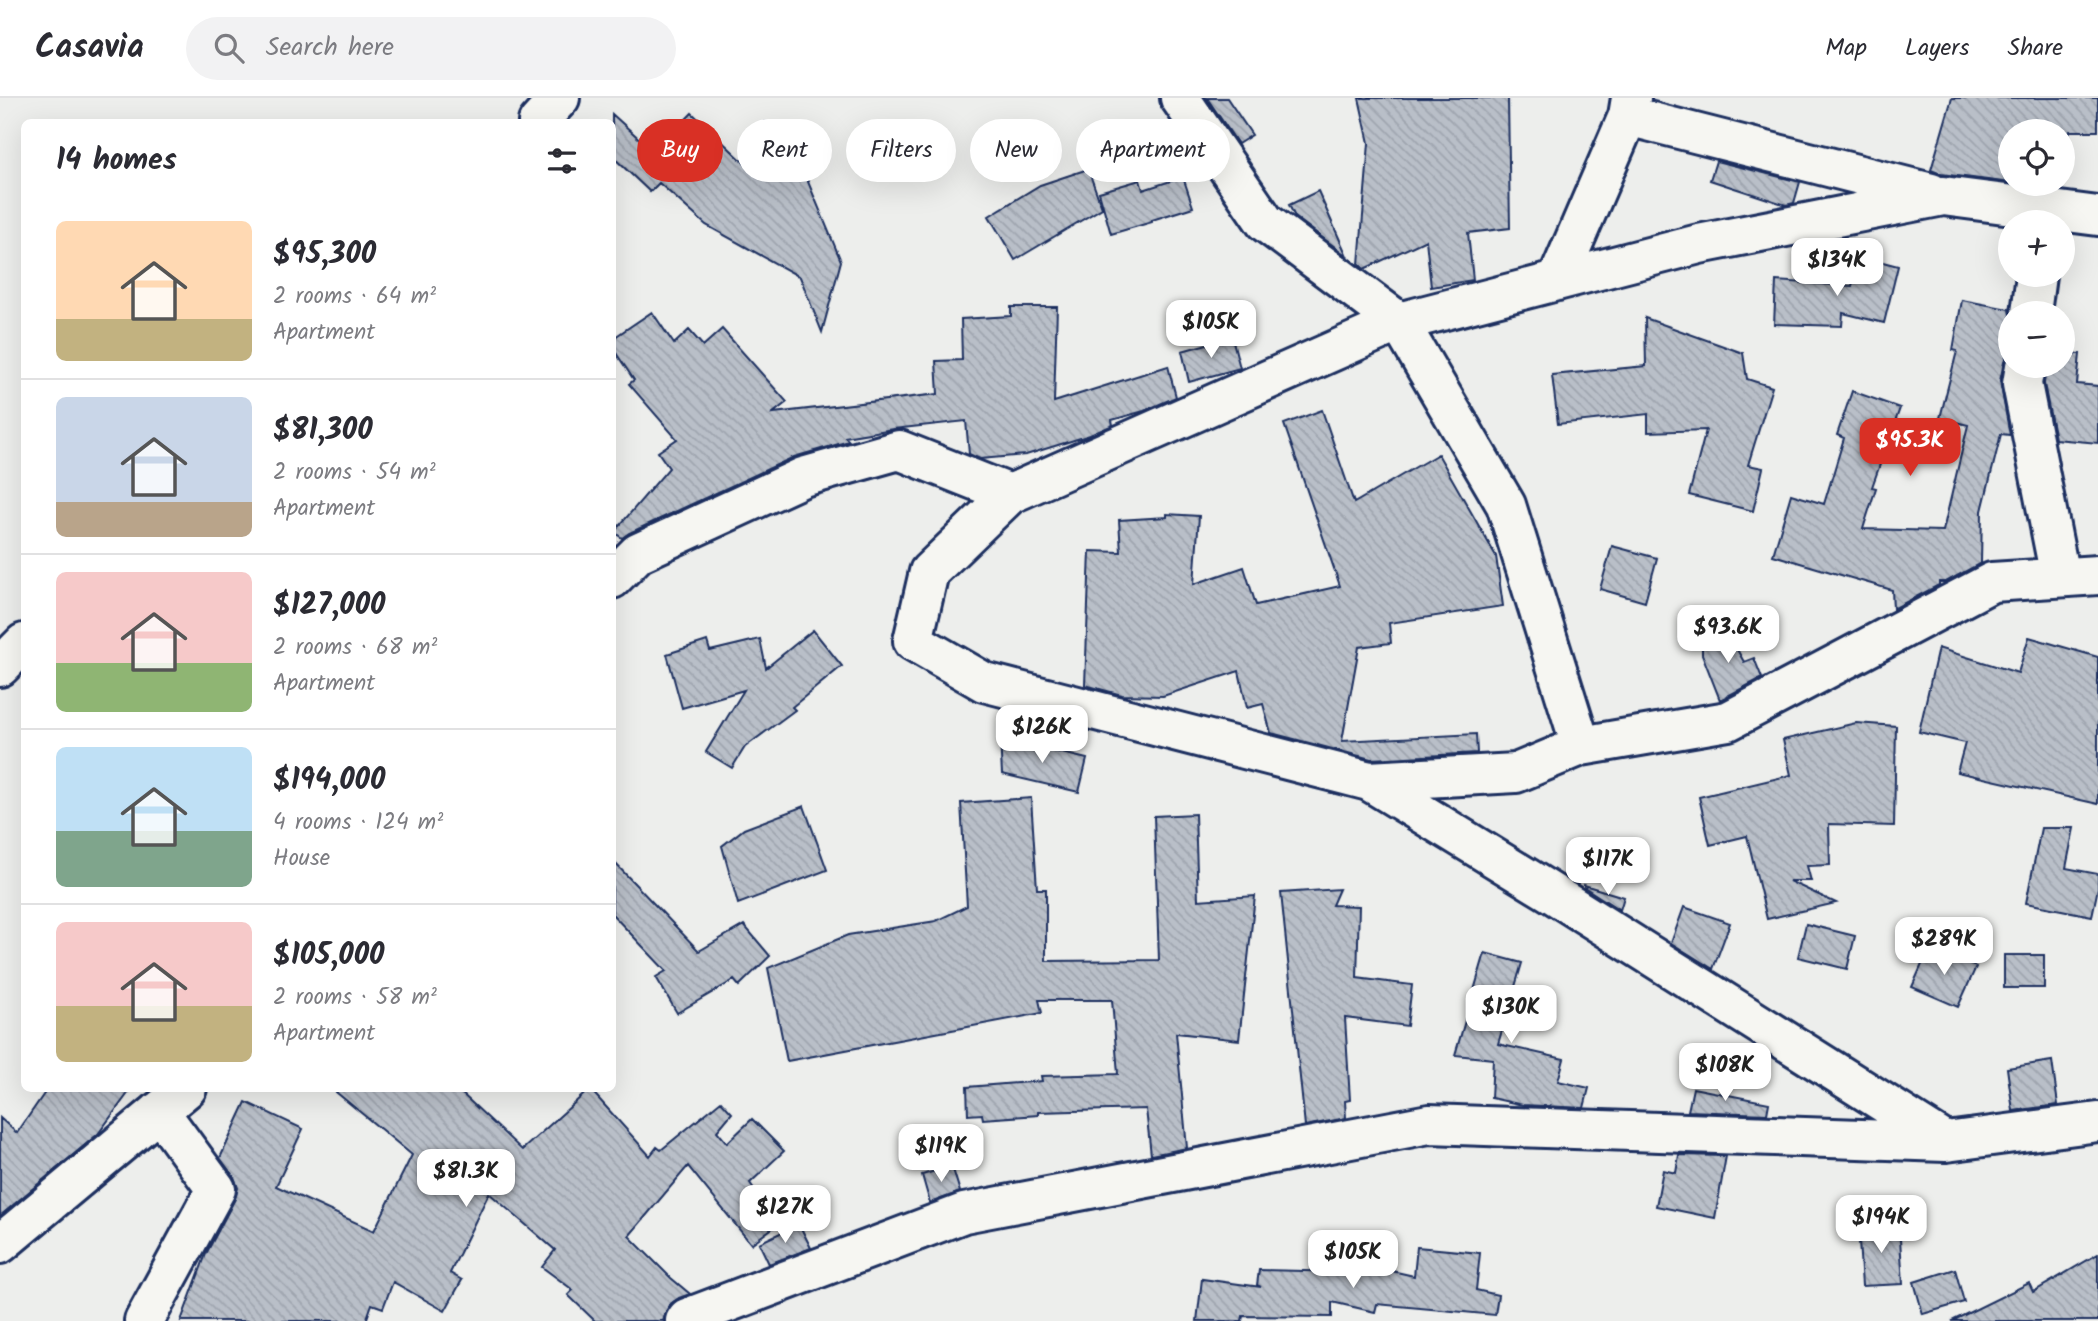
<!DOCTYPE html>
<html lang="en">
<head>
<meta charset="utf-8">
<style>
	:root { --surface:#fff; --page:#f2f2f3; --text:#2b2b33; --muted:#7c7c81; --line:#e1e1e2; --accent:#d93025 }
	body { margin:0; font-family:Kalam,sans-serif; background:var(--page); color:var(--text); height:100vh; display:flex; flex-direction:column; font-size:26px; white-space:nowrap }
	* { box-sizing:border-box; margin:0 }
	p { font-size:23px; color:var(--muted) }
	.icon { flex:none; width:38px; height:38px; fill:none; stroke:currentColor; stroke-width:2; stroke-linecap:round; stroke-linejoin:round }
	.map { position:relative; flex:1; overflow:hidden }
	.side { position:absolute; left:21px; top:21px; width:595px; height:973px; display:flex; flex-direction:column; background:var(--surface); border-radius:10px; box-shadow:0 7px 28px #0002 }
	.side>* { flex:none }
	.banner { position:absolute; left:637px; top:21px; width:665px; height:63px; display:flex; gap:14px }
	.buttons { position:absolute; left:1998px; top:21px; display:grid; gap:14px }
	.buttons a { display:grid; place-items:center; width:77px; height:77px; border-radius:50%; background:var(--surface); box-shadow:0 7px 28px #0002; font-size:35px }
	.price { position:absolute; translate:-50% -60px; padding:0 16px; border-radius:14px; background:#fff; color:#222; font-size:23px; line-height:46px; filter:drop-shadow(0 2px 4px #0008) }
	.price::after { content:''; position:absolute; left:50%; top:42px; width:21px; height:16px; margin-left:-10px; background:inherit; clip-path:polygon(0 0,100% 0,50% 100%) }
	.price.current { background:var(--accent); color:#fff }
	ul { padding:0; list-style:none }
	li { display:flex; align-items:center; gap:21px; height:175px; padding:0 35px }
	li+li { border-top:2px solid var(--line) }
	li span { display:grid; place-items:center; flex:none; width:196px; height:140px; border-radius:10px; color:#555 }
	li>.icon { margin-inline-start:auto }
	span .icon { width:84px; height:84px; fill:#fffc; stroke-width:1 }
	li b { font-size:30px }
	h2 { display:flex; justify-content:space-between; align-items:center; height:84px; padding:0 35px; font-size:30px }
	.chip { padding:0 24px; border-radius:32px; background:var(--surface); box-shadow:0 7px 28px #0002; font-size:24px; line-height:63px }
	.chip.current { background:var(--accent); color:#fff }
	header { display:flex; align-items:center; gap:42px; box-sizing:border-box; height:98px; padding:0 35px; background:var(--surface); border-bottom:2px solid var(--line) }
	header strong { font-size:33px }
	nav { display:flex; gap:38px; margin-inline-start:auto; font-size:24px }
	.search { width:490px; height:63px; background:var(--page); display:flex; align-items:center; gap:18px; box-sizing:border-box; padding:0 24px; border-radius:38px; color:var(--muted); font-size:26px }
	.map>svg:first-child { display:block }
	.building { fill:url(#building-back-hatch); stroke:#1b2f5e; stroke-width:2 }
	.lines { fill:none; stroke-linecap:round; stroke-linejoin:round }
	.minor-casing { stroke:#1b2f5e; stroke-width:44 }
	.minor { stroke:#f6f6f2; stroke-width:38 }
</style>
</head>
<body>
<header>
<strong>Casavia</strong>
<div class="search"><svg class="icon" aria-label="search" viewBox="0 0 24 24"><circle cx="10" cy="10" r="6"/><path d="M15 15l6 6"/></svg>Search here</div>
<nav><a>Map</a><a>Layers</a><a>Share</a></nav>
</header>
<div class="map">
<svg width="2098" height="1223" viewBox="0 0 2098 1223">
	<defs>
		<pattern id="building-back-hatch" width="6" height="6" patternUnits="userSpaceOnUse" patternTransform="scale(1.75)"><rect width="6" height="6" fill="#b9bfc8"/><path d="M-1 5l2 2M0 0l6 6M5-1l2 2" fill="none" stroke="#9ea4ae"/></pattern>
	</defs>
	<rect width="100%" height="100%" fill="#edeeec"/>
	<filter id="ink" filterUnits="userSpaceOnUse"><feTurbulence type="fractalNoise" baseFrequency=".0143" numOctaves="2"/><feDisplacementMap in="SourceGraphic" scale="14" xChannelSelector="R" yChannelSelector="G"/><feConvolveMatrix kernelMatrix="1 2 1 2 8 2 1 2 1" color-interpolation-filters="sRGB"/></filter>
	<g filter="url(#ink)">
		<path class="building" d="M 1207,0 L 1227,0 L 1252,37 L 1238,46 Z
			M 1359,0 L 1508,0 L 1510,130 L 1468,135 L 1473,182 L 1431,189 L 1426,142 L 1364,171 L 1359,166 L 1369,45 Z
			M 1952,0 L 2098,0 L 2098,33 L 2070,33 L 2063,56 L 2063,33 L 2011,33 L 2011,85 L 1941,76 L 1931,72 Z
			M 692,15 L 752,72 L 765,24 L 799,33 L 791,60 L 799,62 L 841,163 L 822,234 L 800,179 L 706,127 L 659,85 L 650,94 L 612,58 L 612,16 L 654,54 Z
			M 1716,63 L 1800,84 L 1794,105 L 1786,107 L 1710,82 Z
			M 1088,71 L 1102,110 L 1015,162 L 989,118 L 1040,87 Z
			M 1183,79 L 1193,109 L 1152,122 L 1152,124 L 1111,136 L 1099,94 L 1140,82 L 1143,92 Z
			M 1318,93 L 1347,158 L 1295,119 L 1289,107 Z
			M 1860,158 L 1898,168 L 1884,225 L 1843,215 L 1842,228 L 1774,226 L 1776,183 L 1852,188 Z
			M 1962,202 L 2009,211 L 2011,223 L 2006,251 L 2011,252 L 2004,264 L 2000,283 L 2010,337 L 2001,336 L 1982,413 L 1981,465 L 1946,484 L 1939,484 L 1939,487 L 1893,511 L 1892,492 L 1773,457 L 1791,396 L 1824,406 L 1844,340 L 1837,337 L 1852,293 L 1900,310 L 1872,389 L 1876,390 L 1863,431 L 1943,433 L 1968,327 L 1940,320 L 1957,253 L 1953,252 Z
			M 1011,209 L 1057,209 L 1054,304 L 1168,268 L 1176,299 L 1144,313 L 1112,322 L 1113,327 L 1090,337 L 1026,357 L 980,361 L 969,356 L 966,323 L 893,331 L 845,339 L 849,343 L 794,359 L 629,435 L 622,440 L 614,434 L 669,370 L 658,354 L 677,341 L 629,286 L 634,282 L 612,249 L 612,241 L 652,214 L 674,246 L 689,232 L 703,248 L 722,231 L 787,304 L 773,315 L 938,296 L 936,263 L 962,262 L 961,221 L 1011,218 Z
			M 1645,220 L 1743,255 L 1747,281 L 1772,289 L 1748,367 L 1763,370 L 1753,413 L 1689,397 L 1706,332 L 1648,334 L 1648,316 L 1558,326 L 1552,277 L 1646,268 Z
			M 1232,239 L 1240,270 L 1189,284 L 1182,253 Z
			M 2063,255 L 2080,256 L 2077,286 L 2098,288 L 2098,345 L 2055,341 L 2044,286 L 2046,268 L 2063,268 Z
			M 1322,312 L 1354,405 L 1438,356 L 1496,458 L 1503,508 L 1389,525 L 1391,545 L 1359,549 L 1342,643 L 1476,636 L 1477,655 L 1371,661 L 1271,635 L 1263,606 L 1247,610 L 1239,573 L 1163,598 L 1122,597 L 1085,587 L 1090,453 L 1121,454 L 1119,422 L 1167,419 L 1167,416 L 1199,418 L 1194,486 L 1244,469 L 1256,507 L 1340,488 L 1284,326 Z
			M 1612,448 L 1657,460 L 1645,504 L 1600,491 Z
			M 1725,530 L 1744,564 L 1754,560 L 1762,580 L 1720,602 L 1702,556 L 1702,544 Z
			M 813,532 L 842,568 L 792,609 L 795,612 L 745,649 L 732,670 L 706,654 L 744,592 L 682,610 L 667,556 L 707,543 L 710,553 L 760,541 L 766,570 Z
			M 2029,539 L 2098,559 L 2098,706 L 1957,674 L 1965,645 L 1919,634 L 1938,550 L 2018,575 Z
			M 1856,625 L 1896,628 L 1894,728 L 1829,726 L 1830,767 L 1807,768 L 1811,783 L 1789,783 L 1836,805 L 1767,821 L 1747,738 L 1710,747 L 1699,699 L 1791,677 L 1783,642 Z
			M 1000,640 L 1087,661 L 1079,694 L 1002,676 Z
			M 1031,700 L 1037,791 L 1046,791 L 1046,863 L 1159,862 L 1154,718 L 1195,716 L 1198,802 L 1255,798 L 1239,942 L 1176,935 L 1187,1050 L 1151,1057 L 1146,1011 L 1038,1014 L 1038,1017 L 983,1021 L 982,1016 L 968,1017 L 967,989 L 1042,983 L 1041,978 L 1118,976 L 1112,902 L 1039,902 L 1042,915 L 787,963 L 768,870 L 848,837 L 936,823 L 967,808 L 961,705 Z
			M 804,708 L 827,772 L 738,806 L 722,748 L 744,731 Z
			M 2041,730 L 2074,730 L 2066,770 L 2098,776 L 2098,790 L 2092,818 L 2026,805 Z
			M 612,762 L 699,853 L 744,827 L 770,858 L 739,888 L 734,882 L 677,915 L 656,879 L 666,873 L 612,816 Z
			M 1584,787 L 1624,799 L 1620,812 L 1584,789 Z
			M 1339,791 L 1332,807 L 1359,808 L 1357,880 L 1412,887 L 1407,928 L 1345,920 L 1350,1002 L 1345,1003 L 1346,1020 L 1305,1028 L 1281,795 Z
			M 1684,809 L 1730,825 L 1713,871 L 1671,845 Z
			M 1806,826 L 1855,838 L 1847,871 L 1798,859 Z
			M 1930,848 L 1976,869 L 1958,909 L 1912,889 Z
			M 1485,855 L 1522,865 L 1498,946 L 1564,961 L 1558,983 L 1589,990 L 1584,1010 L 1523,1007 L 1491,1000 L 1493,961 L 1455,957 Z
			M 2004,857 L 2044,857 L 2044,890 L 2004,890 Z
			M 2052,963 L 2058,1007 L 2013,1013 L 2007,970 Z
			M 48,990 L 132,990 L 98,1036 L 0,1118 L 0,1020 L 17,1035 Z
			M 331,990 L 456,990 L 522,1052 L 590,991 L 650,1058 L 657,1049 L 661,1052 L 721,1003 L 732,1015 L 717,1033 L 727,1045 L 752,1021 L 784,1053 L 750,1085 L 778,1126 L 751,1146 L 688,1068 L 629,1138 L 671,1180 L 690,1196 L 679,1200 L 669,1207 L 663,1223 L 595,1223 L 568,1197 L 573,1192 L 542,1169 L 555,1152 L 489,1095 L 450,1175 L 462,1182 L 445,1213 L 393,1184 L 383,1210 L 372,1206 L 366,1223 L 181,1223 L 206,1156 L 235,1101 L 238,1090 L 234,1079 L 220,1060 L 246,1004 L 303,1031 L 276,1088 L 374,1133 L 412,1057 Z
			M 1693,990 L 1769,1005 L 1767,1016 L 1688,1013 Z
			M 1679,1057 L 1726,1058 L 1715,1120 L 1656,1108 L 1663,1072 L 1676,1075 Z
			M 952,1068 L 960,1094 L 930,1105 L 922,1077 Z
			M 799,1126 L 811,1150 L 769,1166 L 759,1145 Z
			M 1899,1126 L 1903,1186 L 1862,1188 L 1858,1128 Z
			M 1417,1149 L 1480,1155 L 1476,1192 L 1498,1197 L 1495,1217 L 1377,1206 L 1375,1214 L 1332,1204 L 1332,1219 L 1243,1218 L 1242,1223 L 1197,1223 L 1202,1181 L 1261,1189 L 1257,1187 L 1259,1172 L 1346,1174 L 1348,1163 L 1414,1178 Z
			M 2098,1156 L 2098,1223 L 1952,1223 L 2029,1185 L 2033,1194 Z
			M 1955,1171 L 1964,1204 L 1923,1216 L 1914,1184 Z"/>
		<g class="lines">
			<g class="minor-casing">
				<path id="minor" d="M 1180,0 L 1265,124 L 1399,224 L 1506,407 L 1581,648
					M 1628,18 L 1931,95
					M 538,24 L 560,0
					M 1557,183 L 1628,18 L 1631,0
					M 2031,215 L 2036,177
					M 2025,268 L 2022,286 L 2060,479
					M 612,481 L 638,455 L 803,379 L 899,352 L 1010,396
					M 0,569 L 24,545
					M 1369,683 L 1516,675 L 1581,648 L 1728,623 L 1992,484 L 2098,477
					M 1946,1044 L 1550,794 L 1369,683 L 984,584 L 913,543 L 929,474 L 1010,396 L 1399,224 L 1699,146 L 1943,98 L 2098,118
					M 0,1146 L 187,990
					M 144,1223 L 216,1091 L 159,1013
					M 685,1223 L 687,1220 L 964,1115 L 1429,1026 L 1946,1044 L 2098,1024"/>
			</g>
			<use href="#minor" class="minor"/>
		</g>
	</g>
</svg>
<div class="buttons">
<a><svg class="icon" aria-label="locate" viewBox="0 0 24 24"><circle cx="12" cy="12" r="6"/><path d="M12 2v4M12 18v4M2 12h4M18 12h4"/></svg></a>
<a>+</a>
<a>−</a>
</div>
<b class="price" style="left:1837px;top:200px">$134K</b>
<b class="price" style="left:1211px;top:262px">$105K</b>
<b class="price current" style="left:1910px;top:380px">$95.3K</b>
<b class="price" style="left:1728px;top:567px">$93.6K</b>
<b class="price" style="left:1042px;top:667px">$126K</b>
<b class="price" style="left:1608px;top:799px">$117K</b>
<b class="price" style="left:1944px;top:879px">$289K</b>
<b class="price" style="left:1511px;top:947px">$130K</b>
<b class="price" style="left:1725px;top:1005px">$108K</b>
<b class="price" style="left:941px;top:1086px">$119K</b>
<b class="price" style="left:466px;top:1111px">$81.3K</b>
<b class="price" style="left:785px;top:1147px">$127K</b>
<b class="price" style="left:1881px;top:1157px">$194K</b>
<b class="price" style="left:1353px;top:1192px">$105K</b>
<div class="banner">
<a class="chip current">Buy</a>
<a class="chip">Rent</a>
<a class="chip">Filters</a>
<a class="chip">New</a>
<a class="chip">Apartment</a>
</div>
<section class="side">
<h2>14 homes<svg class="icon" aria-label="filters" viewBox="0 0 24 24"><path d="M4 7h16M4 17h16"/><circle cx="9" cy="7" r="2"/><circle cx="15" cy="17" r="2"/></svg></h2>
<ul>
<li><span style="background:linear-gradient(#ffd9b3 70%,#c2b280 0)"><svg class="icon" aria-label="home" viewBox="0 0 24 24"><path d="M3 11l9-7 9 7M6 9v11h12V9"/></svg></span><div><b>$95,300</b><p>2 rooms · 64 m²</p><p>Apartment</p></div></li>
<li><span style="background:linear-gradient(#c9d6e8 75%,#b9a48a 0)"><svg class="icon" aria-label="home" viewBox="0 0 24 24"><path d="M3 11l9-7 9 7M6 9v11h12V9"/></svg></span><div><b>$81,300</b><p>2 rooms · 54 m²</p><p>Apartment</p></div></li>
<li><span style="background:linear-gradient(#f6c9c9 65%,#8fb573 0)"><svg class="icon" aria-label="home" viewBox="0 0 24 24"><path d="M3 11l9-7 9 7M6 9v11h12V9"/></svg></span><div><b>$127,000</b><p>2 rooms · 68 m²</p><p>Apartment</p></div></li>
<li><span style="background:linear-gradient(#bfe0f5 60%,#7fa58c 0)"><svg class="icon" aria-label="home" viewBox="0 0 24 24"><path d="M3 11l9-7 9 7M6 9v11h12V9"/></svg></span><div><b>$194,000</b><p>4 rooms · 124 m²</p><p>House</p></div></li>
<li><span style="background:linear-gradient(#f6c9c9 60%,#c2b280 0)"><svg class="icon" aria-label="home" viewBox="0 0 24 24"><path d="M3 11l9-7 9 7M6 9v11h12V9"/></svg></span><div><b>$105,000</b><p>2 rooms · 58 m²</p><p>Apartment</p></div></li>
</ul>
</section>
</div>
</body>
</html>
